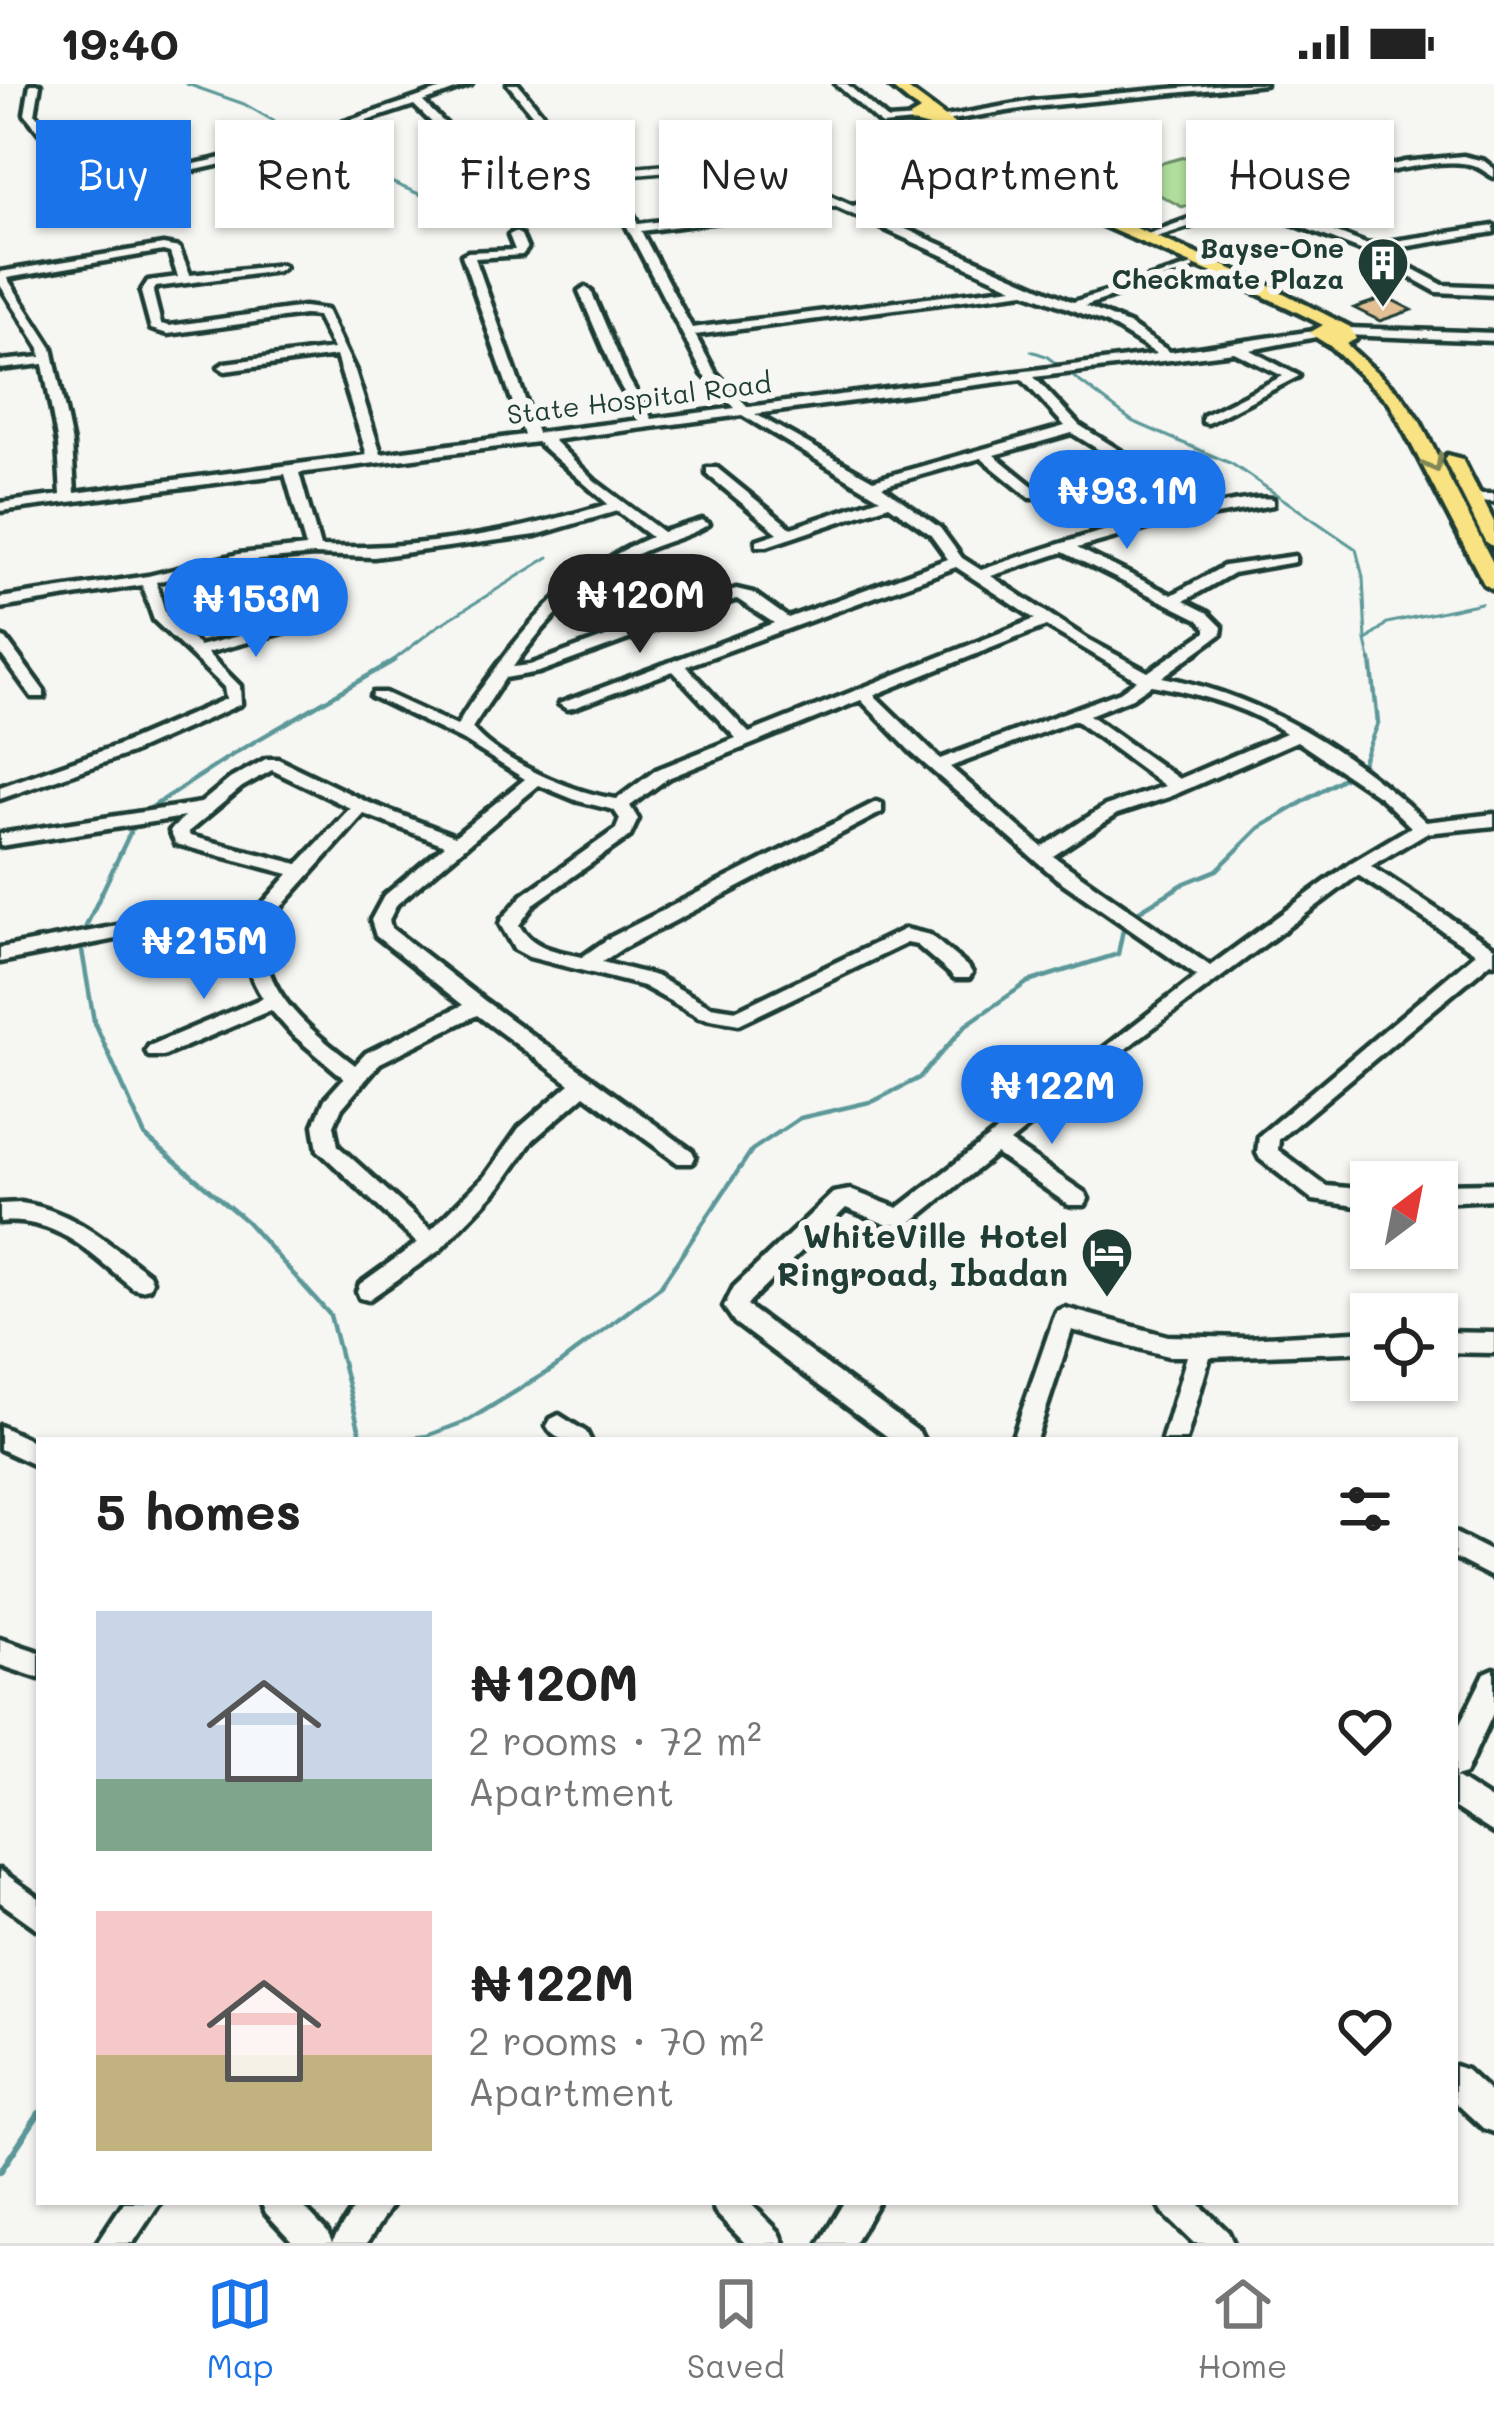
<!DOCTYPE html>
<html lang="en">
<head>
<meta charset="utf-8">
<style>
	:root { --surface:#fff; --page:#f6f6f6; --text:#222; --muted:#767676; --line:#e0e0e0; --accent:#1a73e8 }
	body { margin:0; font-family:Mali,sans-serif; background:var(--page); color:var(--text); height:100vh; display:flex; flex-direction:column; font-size:45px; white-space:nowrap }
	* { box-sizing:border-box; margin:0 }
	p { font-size:39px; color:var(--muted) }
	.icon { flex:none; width:66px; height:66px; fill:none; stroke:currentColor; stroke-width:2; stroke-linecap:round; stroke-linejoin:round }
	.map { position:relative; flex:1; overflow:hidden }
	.drawer { position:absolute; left:36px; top:1353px; width:1422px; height:768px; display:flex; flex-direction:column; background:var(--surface); border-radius:0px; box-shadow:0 3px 9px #0004 }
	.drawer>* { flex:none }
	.hud { position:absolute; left:36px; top:36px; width:1422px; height:108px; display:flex; gap:24px }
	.needle { width:78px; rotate:32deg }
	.buttons { position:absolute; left:1350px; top:1077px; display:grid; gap:24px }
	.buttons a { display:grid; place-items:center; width:108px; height:108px; border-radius:0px; background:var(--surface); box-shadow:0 3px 9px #0004; font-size:60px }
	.price { position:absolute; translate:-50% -102px; padding:0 27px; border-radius:42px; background:var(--accent); color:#fff; font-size:39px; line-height:78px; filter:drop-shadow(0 3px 6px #0008) }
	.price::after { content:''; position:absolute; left:50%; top:72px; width:36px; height:27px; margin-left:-18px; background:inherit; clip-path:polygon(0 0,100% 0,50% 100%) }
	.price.on { background:#222; color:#fff }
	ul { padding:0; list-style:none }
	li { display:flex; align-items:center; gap:36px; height:300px; padding:0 60px }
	li span { display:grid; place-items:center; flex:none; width:336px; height:240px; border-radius:0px; color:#555 }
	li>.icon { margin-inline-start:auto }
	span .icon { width:144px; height:144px; fill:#fffc; stroke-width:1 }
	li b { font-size:51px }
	h2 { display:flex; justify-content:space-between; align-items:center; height:144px; padding:0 60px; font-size:51px }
	.tag { padding:0 42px; border-radius:0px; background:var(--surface); box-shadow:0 3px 9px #0004; font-size:42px; line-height:108px }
	.tag.on { background:var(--accent); color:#fff }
	.status { display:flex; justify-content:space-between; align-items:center; height:84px; padding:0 60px; background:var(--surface); direction:ltr }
	.status svg { height:33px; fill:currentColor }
	.tab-bar { display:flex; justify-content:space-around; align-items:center; height:168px; border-top:3px solid var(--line); background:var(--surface); font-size:33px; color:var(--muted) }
	.tab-bar a { display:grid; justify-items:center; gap:6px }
	.tab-bar .on { color:var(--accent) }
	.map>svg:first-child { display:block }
	.green { fill:#b0de9d; stroke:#688e68; stroke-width:3 }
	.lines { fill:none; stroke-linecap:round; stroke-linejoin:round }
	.stream-far2 { stroke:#5c9899; stroke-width:3 }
	.stream-far1 { stroke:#5c9899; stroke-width:4.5 }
	.stream { stroke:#5c9899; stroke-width:6 }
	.building { fill:#e3c094; stroke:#1f3d34; stroke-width:3 }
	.minor-casing { stroke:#1f3d34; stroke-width:9 }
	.major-casing { stroke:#1f3d34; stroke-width:9 }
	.minor { fill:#f6f6f2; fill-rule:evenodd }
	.major { fill:#f8e281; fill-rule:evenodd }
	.oneway { stroke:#818757 }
	.labels { text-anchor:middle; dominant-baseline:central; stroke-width:12; stroke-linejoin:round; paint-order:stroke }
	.far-poi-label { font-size:27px; font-weight:bold; fill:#1f3d34; stroke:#f6f6f2; text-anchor:end }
	.far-street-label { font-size:27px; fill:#1f3d34; stroke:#f6f6f2 }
	.poi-label { font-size:33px; font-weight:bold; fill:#1f3d34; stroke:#f6f6f2; text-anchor:end }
</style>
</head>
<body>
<div class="status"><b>19:40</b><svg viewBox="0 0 49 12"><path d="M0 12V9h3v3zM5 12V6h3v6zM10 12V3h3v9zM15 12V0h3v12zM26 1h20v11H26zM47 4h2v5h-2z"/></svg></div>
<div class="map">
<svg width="1494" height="2159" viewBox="0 0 1494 2159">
	<rect width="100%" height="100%" fill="#f6f6f2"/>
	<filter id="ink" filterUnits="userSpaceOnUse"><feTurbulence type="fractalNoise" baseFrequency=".00833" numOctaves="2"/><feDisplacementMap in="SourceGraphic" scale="24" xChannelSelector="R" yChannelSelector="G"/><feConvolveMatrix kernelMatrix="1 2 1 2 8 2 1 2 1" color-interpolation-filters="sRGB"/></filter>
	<g filter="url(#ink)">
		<path class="green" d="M 1218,64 L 1280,95 L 1182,123 L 1121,90 Z"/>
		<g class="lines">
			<path class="stream-far2" d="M 187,0 L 244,20 L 353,82 L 485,138
				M 1031,267 L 1046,272 L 1132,337 L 1232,380 L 1356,465 L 1363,493 L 1366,556
				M 390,579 L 438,542 L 549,473
				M 1371,579 L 1366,557 L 1387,539 L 1481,519"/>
			<path class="stream-far1" d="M 1360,685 L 1378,639 L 1371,576
				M 143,729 L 235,669 L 395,576
				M 136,736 L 80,855 L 94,937 L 145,1052 L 246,1137 L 330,1231 L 362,1356
				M 398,1356 L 427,1352 L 469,1336 L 554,1284 L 660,1203 L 752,1066 L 800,1034 L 874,1017 L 919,994 L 966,941 L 1028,898 L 1118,870 L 1125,836 L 1185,799 L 1217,786 L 1259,744 L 1350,690"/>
			<path class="stream" d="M 0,2088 L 39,2029"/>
		</g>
		<path class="building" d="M 1386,213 L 1412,226 L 1380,237 L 1354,224 Z"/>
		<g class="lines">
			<g class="minor-casing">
				<path id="minor" d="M 30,0 L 40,0 L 35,30 C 51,47 73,80 96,86 C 169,105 379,26 456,0 L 471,0 L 423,18 L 471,65 L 491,67 L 551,54 L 508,0 L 518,0 L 562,54 L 557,60 L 497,72 L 512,104 L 507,107 L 502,104 L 487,73 L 464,70 L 414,21 C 350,42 141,118 83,89 C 61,78 40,49 25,30 Z
					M 836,0 L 847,0 L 888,36 L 918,34 L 923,37 L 882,41 Z
					M 1226,0 L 1265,0 L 1033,23 L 939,38 L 934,35 L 1033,17 Z
					M 597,68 L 610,86 L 772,72 L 828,111 L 853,122 L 986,83 L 990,88 L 862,126 L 1073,218 L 1193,181 L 1193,185 L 1085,222 L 1130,241 L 1170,268 L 1321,246 L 1321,252 L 1250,266 L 1299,292 L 1208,339 L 1203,338 L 1203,332 L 1283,292 L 1234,268 L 1034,293 L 1079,341 L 1135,376 L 1135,382 L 1125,382 L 1072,349 L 994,371 L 1040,408 L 1040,414 L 1030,414 L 981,374 L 882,402 L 940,444 L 962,474 L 981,486 C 1055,461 1130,436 1208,423 C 1229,419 1252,413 1273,415 L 1273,421 L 1159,441 L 1077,464 L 1172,511 L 1224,482 L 1295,472 L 1295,478 L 1233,489 L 1184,517 L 1208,529 L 1222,543 L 1221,550 L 1162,593 C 1262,612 1353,668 1426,738 L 1494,730 L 1494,742 L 1426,749 L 1371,782 L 1494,863 L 1494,879 L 1491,878 L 1279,1055 L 1278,1066 L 1326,1102 L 1371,1106 L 1371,1124 L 1313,1116 L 1260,1075 L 1257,1069 L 1259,1052 L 1476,869 L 1358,791 L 1138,955 L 1010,1058 L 1085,1109 L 1088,1115 L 1085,1121 L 1069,1121 L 996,1070 L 912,1138 L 888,1141 L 846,1124 L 750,1217 L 747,1221 L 751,1225 L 919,1348 L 923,1356 L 892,1356 L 735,1239 L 724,1223 L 734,1203 L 833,1109 L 850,1106 L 898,1124 L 1197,892 L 1056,794 L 912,669 L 861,616 L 668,694 L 630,722 L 638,735 L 630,752 L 535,819 L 519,841 C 533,865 556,867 582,873 L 609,854 L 876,718 L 882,720 L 882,728 L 623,864 L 602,878 L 656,892 L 710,922 L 737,926 L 905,845 L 930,851 L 969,884 L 972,889 L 969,894 L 955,894 L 917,861 L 907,859 L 739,940 L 699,933 L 643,902 L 529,873 L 514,865 L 500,840 L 502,835 L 523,811 L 616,745 L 620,735 L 614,726 L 578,717 L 539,701 L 397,820 L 389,836 L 391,844 L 485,917 L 692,1067 L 695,1073 L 692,1079 L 678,1079 L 585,1011 L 533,1056 L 499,1104 L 440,1166 L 368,1216 L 360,1214 L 357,1207 L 360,1200 L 417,1159 L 318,1066 L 314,1041 L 325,1015 L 344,994 L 292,950 L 271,926 L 163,972 L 149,972 L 146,967 L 149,962 L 263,914 C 249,892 242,871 246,845 L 171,844 L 0,878 L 0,864 L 171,832 L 251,833 L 289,790 L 176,760 L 170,747 L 184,733 L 0,762 L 0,750 L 201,719 L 230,695 L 266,675 L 278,675 L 367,718 L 455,752 L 525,695 L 466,658 L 371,612 L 373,609 L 385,609 L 457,642 C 467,622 481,605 494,587 C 536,527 583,482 651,453 L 617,427 L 536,451 L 374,473 L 314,471 L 239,478 L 156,498 L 166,531 L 199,562 L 305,535 L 313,540 L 207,569 L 240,602 L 241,620 L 131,669 L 0,715 L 0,703 L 119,661 L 226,615 L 224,603 L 154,536 L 142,501 L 0,524 L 0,514 L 148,492 L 239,470 L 306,463 L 285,390 L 0,427 L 0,419 L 61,411 L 58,360 L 43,280 L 0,285 L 0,277 L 41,273 L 40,264 L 0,201 L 0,188 L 163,161 L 179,164 L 190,191 L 282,181 L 284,183 L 278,187 L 156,203 L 153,208 L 161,240 L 169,242 L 304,223 L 326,226 L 355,287 L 381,370 L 524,351 L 462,171 L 468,168 L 515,166 L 509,151 L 515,148 L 521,151 L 527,165 L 522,171 L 475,174 L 537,349 L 640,336 L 617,296 L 579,207 L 585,203 L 591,207 L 629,296 L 652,335 L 735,324 L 703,290 L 600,90 L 592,71 ZM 770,78 L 823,117 L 638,140 L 613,92 ZM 834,122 L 1013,203 L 692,244 L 641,147 ZM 163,167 L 170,169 L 178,193 L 148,197 L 141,208 L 151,245 L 168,250 L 304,231 L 317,232 L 333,265 L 225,279 L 219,283 L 225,287 L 336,272 L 367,371 L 75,409 L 72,360 L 52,264 L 7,194 ZM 1025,208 L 1107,239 L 1157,270 L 748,323 L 715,288 L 695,251 ZM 1022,295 L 1065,342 L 873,396 L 755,330 ZM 742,331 L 880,414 L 791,444 L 717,384 L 707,384 L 707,390 L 778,449 L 757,456 L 757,462 L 767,462 L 889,421 L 930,450 L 948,475 L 788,534 L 753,509 L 736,505 L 530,581 L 513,583 C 547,535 586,496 639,469 C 661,458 689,453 709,440 L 702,436 L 663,448 L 595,397 L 553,356 ZM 537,358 L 608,420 C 515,449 417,466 320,463 L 299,389 ZM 1063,468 L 1198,535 L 1206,544 L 1206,548 L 1148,588 L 1087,555 L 991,492 ZM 956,483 L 1035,535 L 749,649 L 686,582 ZM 737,515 L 774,539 L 559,620 L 567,625 L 573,624 L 673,587 L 736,654 L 656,686 L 617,715 C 576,710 498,677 472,644 L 505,594 L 539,588 ZM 1046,542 L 1137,596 L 1120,608 L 940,675 L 874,611 ZM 1151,601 C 1196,609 1248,623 1286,649 L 1179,695 L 1089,631 L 1132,614 ZM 1075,636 L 1165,702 L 1105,722 L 1042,763 L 950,683 ZM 1297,657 L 1380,713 L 1411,743 L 1352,778 L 1210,882 L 1053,772 L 1117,730 L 1169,713 ZM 272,686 L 350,724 L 298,780 L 190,752 L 188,748 L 242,703 ZM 364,730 L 445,761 L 384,812 L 371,836 L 376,852 L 463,921 L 366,969 L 355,981 C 309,945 255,905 265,841 ZM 477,931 L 570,1000 L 519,1044 L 485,1092 L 431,1146 L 338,1062 L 334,1041 L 341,1025 L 380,979 Z
					M 1463,72 L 1484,77 L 1494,85 L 1494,93 C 1486,89 1479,82 1469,80 C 1427,70 1309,109 1263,120 L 1368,161 L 1494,142 L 1494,148 L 1379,167 L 1443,201 L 1494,203 L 1494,211 L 1437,208 L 1363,167 L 1251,123 L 1144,157 L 1134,155 L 1208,128 L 1404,78 Z
					M 1348,244 L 1494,249 L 1494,257 L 1344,251 L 1344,245 Z
					M 1474,410 L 1494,410 L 1494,418 L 1469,417 L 1467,414 Z
					M 0,553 L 6,555 L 44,607 L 44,613 L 32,613 L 0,569 Z
					M 1494,1099 L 1494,1115 L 1437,1118 L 1437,1100 Z
					M 21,1119 C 74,1127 108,1159 149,1190 L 152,1197 L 149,1204 L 141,1206 L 133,1204 C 90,1170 59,1133 0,1138 L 0,1120 Z
					M 1065,1224 L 1168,1252 L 1246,1254 L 1371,1247 L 1371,1267 L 1210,1273 L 1186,1356 L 1162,1356 L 1187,1272 L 1168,1272 L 1072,1246 L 1036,1356 L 1012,1356 L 1054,1234 L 1057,1227 Z
					M 1437,1248 L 1494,1249 L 1494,1269 L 1437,1268 Z
					M 559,1331 L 586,1348 L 590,1356 C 573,1356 556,1360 547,1342 L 551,1335 Z
					M 0,1342 L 39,1360 L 39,1383 L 0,1365 Z
					M 1455,1449 L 1494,1469 L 1494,1494 L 1455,1474 Z
					M 0,1555 L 39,1568 L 39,1594 L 0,1581 Z
					M 1494,1585 L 1494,1627 L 1465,1690 L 1455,1693 L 1494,1718 L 1494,1749 L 1455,1724 L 1455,1650 L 1485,1589 Z
					M 0,1786 L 39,1814 L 39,1846 L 0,1818 Z
					M 1455,1982 L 1466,1986 L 1494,2012 L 1494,2048 L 1483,2044 L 1455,2018 Z
					M 124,2118 L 160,2118 L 133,2159 L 97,2159 Z
					M 261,2118 L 299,2118 L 327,2148 L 332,2158 L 358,2118 L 393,2118 L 367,2159 L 294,2159 L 266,2129 Z
					M 711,2118 L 749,2118 L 779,2148 L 784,2159 L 745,2159 L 716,2129 Z
					M 844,2118 L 878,2118 L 854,2159 L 820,2159 Z
					M 1158,2118 L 1197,2118 L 1228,2148 L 1233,2159 L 1194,2159 L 1163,2129 Z"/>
			</g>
			<g class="major-casing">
				<path id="major" d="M 887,0 L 901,0 L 1040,103 L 1260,197 L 1350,243 L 1356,255 L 1346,260 L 1402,312 L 1420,338 L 1494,481 L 1494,506 L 1484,500 L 1390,319 L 1330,262 L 1309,249 L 1323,241 C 1229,193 1131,156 1036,111 C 991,90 960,44 910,39 L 910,33 L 920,27 Z
					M 1447,371 L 1462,375 L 1494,438 L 1494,463 L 1485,457 L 1444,375 Z"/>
			</g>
			<use href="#minor" class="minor"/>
			<use href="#major" class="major"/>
		</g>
		<defs><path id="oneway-chevron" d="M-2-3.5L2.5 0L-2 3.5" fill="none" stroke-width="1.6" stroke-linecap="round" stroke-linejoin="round" transform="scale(3)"/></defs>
		<use class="oneway" href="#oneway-chevron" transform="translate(1434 380) rotate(62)"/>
	</g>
	<defs>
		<g id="building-pin" transform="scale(2.7)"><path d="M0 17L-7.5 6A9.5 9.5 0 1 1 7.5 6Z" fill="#1f3d34" stroke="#f6f6f2"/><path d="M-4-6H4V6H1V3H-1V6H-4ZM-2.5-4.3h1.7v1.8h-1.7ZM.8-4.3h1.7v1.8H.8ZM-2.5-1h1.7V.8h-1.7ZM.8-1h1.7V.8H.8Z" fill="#fff"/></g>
		<g id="hotel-pin" transform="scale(2.7)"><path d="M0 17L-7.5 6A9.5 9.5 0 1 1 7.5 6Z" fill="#1f3d34" stroke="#f6f6f2"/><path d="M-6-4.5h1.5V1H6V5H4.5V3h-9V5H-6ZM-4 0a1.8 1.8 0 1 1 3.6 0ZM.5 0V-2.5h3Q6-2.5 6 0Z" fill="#fff"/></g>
	</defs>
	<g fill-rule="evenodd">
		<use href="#building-pin" x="1383" y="179"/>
		<use href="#hotel-pin" x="1107" y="1169"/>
	</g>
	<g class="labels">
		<g class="far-poi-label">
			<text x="1344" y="163">Bayse-One<tspan x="1344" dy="31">Checkmate Plaza</tspan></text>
		</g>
		<g class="far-street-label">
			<text transform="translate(639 314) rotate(-7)">State Hospital Road</text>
		</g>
		<g class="poi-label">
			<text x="1068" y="1150">WhiteVille Hotel<tspan x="1068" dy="38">Ringroad, Ibadan</tspan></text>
		</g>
	</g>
</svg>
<div class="buttons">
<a><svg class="needle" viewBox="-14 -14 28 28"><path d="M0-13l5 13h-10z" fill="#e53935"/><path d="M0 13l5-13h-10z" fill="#767676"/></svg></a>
<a><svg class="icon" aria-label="locate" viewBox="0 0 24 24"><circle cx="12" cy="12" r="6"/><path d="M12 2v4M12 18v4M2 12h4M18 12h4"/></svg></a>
</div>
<b class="price" style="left:1127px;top:468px">₦93.1M</b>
<b class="price on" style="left:640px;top:572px">₦120M</b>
<b class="price" style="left:256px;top:576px">₦153M</b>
<b class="price" style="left:204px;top:918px">₦215M</b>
<b class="price" style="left:1052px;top:1063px">₦122M</b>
<div class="hud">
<a class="tag on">Buy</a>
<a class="tag">Rent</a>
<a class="tag">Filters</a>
<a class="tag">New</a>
<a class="tag">Apartment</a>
<a class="tag">House</a>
</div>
<section class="drawer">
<h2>5 homes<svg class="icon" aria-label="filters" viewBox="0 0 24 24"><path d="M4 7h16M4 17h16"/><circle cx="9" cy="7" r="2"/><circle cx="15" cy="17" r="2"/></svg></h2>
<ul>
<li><span style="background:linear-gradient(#c9d6e8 70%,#7fa58c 0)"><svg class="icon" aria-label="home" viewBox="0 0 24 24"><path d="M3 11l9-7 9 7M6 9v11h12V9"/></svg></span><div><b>₦120M</b><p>2 rooms · 72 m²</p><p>Apartment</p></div><svg class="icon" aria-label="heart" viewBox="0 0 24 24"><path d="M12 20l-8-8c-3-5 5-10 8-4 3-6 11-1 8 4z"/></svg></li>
<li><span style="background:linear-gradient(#f6c9c9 60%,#c2b280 0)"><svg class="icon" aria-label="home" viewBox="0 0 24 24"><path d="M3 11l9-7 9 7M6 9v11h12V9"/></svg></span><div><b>₦122M</b><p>2 rooms · 70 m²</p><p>Apartment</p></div><svg class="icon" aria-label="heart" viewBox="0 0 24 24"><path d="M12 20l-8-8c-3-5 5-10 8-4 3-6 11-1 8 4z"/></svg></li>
</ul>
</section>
</div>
<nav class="tab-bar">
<a class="on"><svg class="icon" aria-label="map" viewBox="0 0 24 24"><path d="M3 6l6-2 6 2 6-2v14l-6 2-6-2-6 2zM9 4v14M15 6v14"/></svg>Map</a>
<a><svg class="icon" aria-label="saved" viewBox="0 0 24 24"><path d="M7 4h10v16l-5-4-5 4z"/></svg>Saved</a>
<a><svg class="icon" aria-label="home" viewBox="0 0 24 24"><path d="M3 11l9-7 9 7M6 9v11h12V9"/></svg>Home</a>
</nav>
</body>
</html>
